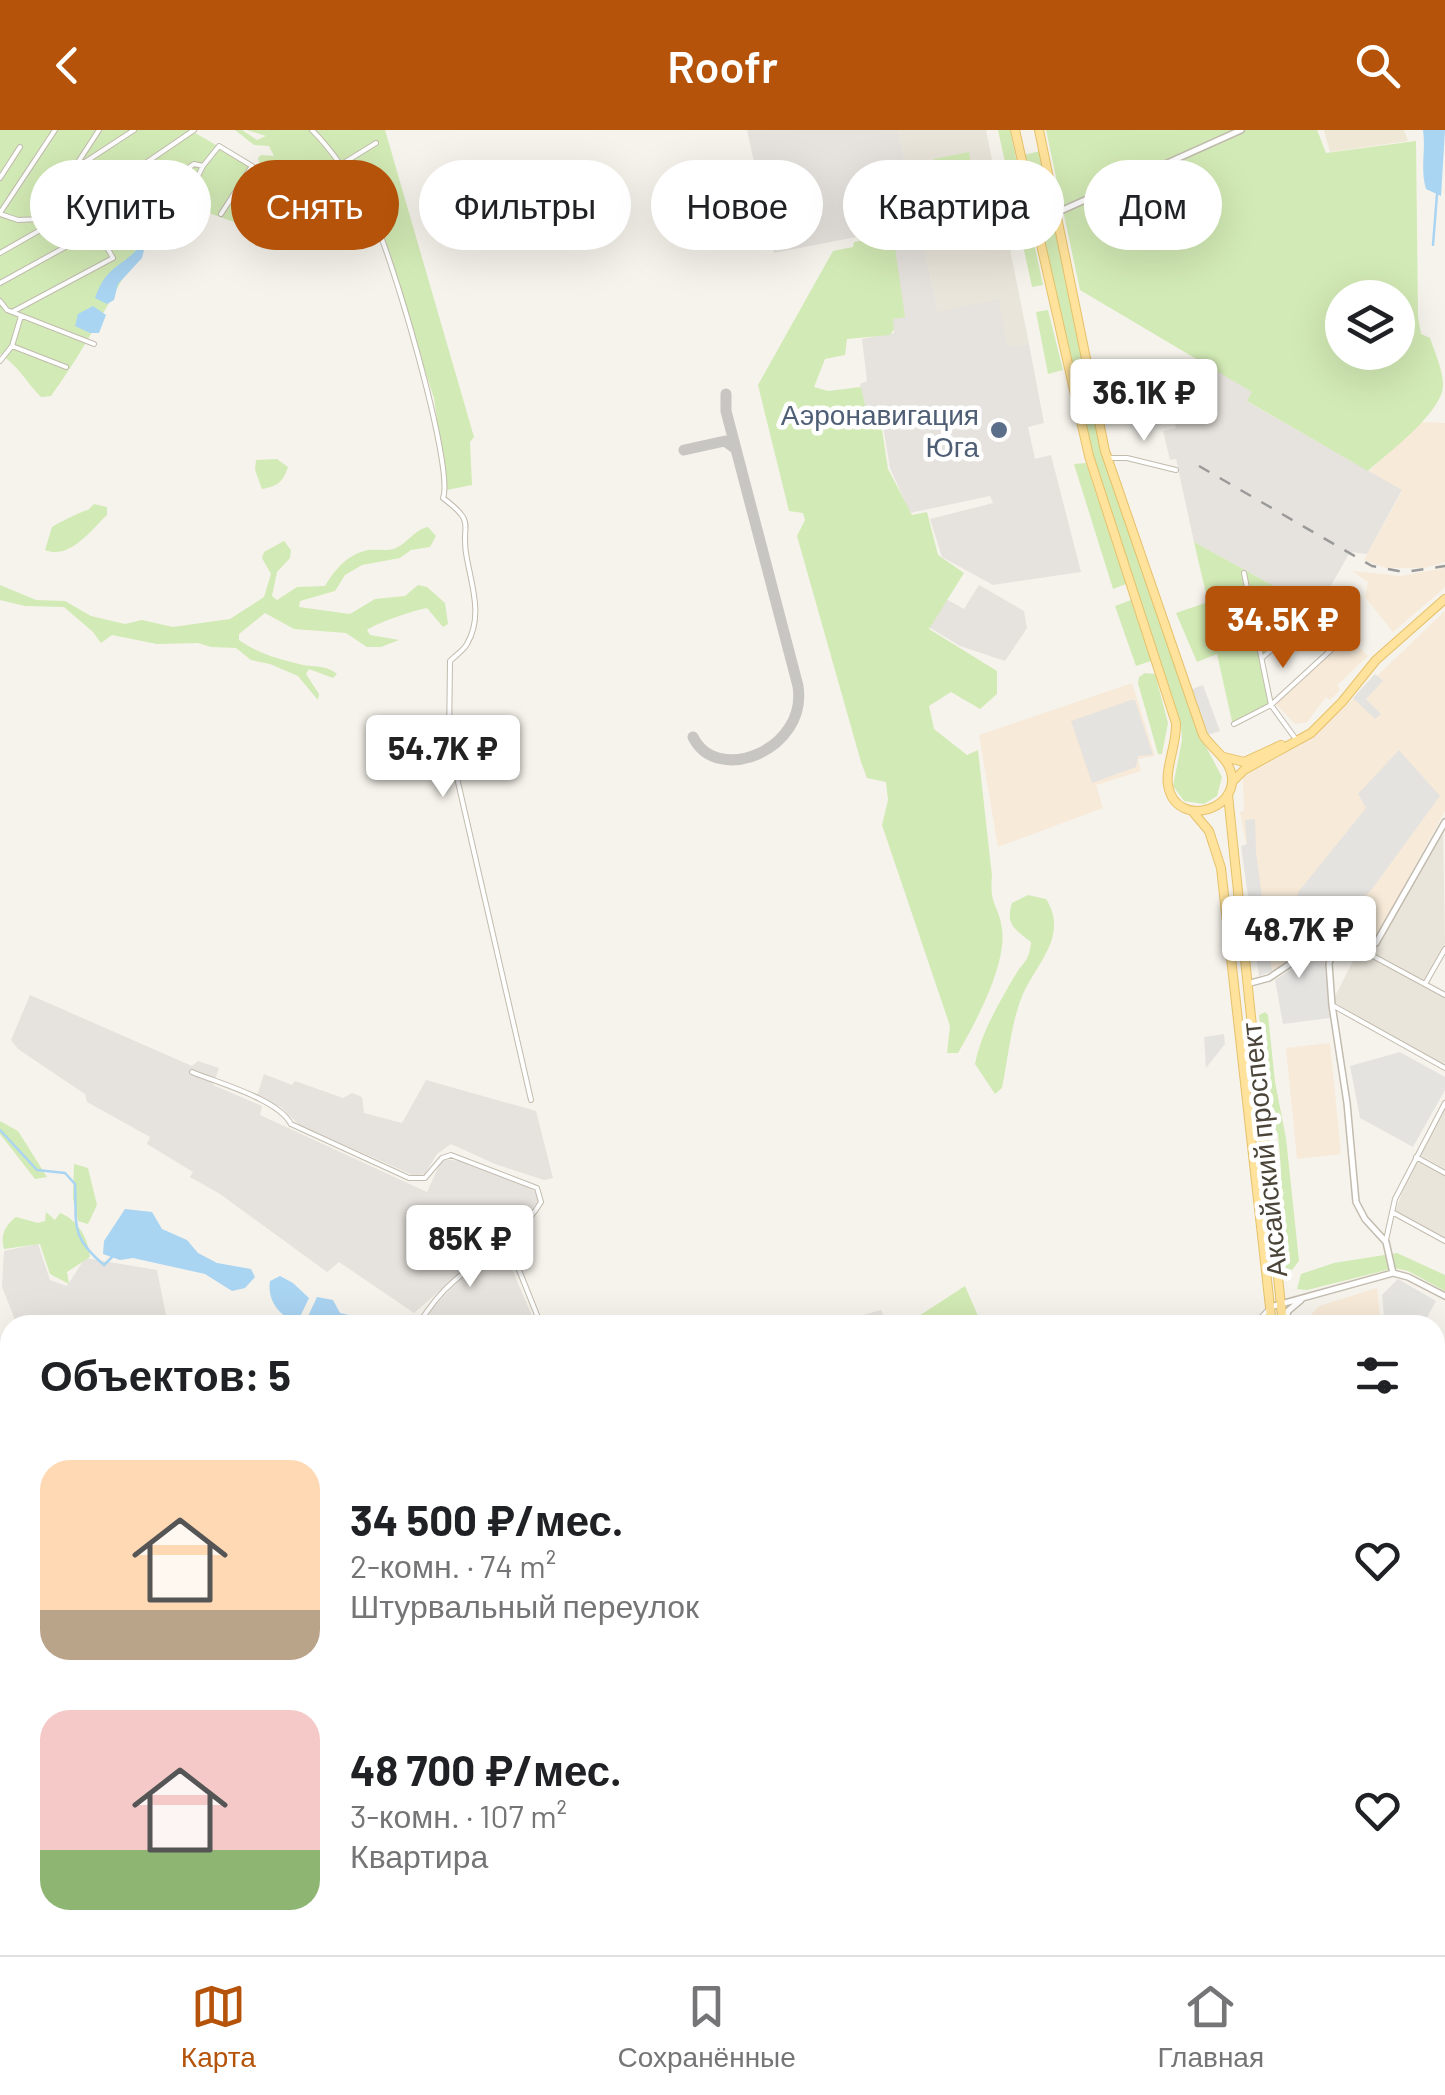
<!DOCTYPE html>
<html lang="ru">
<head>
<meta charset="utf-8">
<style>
	:root { --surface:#fff; --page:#f6f6f6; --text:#202124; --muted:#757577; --line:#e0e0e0; --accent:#b45309 }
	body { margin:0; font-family:Barlow,sans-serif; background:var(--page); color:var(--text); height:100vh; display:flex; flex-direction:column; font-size:38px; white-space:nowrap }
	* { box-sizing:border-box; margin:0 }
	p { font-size:32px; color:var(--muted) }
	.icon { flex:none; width:55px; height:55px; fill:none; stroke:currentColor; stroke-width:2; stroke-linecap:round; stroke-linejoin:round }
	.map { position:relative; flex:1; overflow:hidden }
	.drawer { position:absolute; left:0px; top:1185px; width:1445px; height:640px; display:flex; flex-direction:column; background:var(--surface); border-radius:30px 30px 0 0; box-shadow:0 10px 40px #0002 }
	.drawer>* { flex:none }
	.banner { position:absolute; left:30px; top:30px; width:1385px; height:90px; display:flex; gap:20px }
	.tools { position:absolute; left:1325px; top:150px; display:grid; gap:20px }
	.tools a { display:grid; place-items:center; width:90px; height:90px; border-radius:50%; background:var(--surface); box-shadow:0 10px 40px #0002; font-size:50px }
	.price { position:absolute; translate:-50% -85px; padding:0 22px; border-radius:10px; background:#fff; color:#222; font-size:32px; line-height:65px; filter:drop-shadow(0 2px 5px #0008) }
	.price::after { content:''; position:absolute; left:50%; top:60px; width:30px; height:22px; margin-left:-15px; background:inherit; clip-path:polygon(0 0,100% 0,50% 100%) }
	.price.active { background:var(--accent); color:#fff }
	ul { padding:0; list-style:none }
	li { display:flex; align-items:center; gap:30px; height:250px; padding:0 40px }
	li span { display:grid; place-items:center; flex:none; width:280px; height:200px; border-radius:30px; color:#555 }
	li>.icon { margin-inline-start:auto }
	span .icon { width:120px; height:120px; fill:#fffc; stroke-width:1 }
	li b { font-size:42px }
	h2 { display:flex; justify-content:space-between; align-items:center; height:120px; padding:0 40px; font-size:42px }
	.tag { padding:0 35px; border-radius:45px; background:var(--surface); box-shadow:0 10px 40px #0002; font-size:35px; line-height:90px }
	.tag.active { background:var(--accent); color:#fff }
	header { display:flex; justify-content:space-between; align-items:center; height:130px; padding:0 40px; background:var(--accent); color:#fff; font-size:45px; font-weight:600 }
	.tabs { display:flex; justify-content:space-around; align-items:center; height:140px; border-top:2px solid var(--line); background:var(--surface); font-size:28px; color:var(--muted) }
	.tabs a { display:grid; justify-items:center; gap:5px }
	.tabs .active { color:var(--accent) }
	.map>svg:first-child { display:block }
	.residential { fill:#eae5da }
	.commercial { fill:#f7ead8 }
	.industrial { fill:#e6e2dd }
	.education { fill:#efe8d6 }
	.green { fill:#d2eab5; fill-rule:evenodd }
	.parking { fill:#e5e3e0 }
	.water { fill:#a9d4f2 }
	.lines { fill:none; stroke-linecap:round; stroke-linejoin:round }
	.stream { stroke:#a9d4f2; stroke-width:2.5 }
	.taxiway { stroke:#c8c6c3; stroke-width:11 }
	.minor-casing { stroke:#c2bbae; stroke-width:6 }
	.tertiary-casing { stroke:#c2bbae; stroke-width:8 }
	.primary-casing { stroke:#e6c16a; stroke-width:10 }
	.minor { stroke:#fff; stroke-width:4 }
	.tertiary { stroke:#fff; stroke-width:5 }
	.primary { stroke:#ffe39c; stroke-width:8 }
	.rail { stroke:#9a9a9a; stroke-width:2.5; stroke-dasharray:12 12; stroke-linecap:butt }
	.service-dot { fill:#5c6f8a; stroke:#fff; stroke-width:4 }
	.labels { text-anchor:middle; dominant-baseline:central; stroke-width:9; stroke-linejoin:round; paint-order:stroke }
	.service-label { font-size:28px; fill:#4e5e75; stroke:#fff; text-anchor:end }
	.street-label { font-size:28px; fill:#4b4439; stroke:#fff }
</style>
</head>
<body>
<header><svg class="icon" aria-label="back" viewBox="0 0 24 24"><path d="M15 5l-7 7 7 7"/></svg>Roofr<svg class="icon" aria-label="search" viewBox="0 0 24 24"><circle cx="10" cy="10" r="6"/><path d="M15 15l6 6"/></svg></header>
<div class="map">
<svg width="1445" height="1825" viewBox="0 0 1445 1825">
	<rect width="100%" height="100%" fill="#f6f3ec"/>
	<path class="residential" d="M 898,0 L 986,0 L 1029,214 L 1007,218 L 938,182 Z
		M 1443,697 L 1445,814 L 1424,852 L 1373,824 Z
		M 1358,821 L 1445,868 L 1445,935 L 1332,872 Z
		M 1445,975 L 1445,1039 L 1418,1024 Z
		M 1415,1028 L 1445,1044 L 1445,1109 L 1395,1082 Z
		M 10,1457 L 10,1815 L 780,1815 L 779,1825 L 0,1825 L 0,1465 Z"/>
	<path class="commercial" d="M 1422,292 L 1445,293 L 1445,432 L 1424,438 L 1386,438 L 1364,430 L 1402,361 L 1369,341 Z
		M 1445,438 L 1445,456 L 1442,460 L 1393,502 L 1365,467 L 1368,452 L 1352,441 L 1401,446 Z
		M 1445,481 L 1445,681 L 1373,812 L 1361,813 L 1337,800 L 1285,835 L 1270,841 L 1240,682 L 1244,681 L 1243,647 L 1313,607 Z
		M 1347,505 L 1368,526 L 1337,555 L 1340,560 L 1330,570 L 1326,567 L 1307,592 L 1295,594 L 1276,574 L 1277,570 Z
		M 1132,553 L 1155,626 L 1138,629 L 1141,641 L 1096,655 L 1103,678 L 998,717 L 979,605 Z
		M 1330,913 L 1341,1024 L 1297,1029 L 1286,918 Z
		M 1377,1158 L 1381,1195 L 1312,1195 L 1311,1185 L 1319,1176 Z
		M 599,1815 L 730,1815 L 706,1816 L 705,1825 L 597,1825 Z
		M 821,1815 L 868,1815 L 869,1825 L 821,1825 Z"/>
	<path class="industrial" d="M 747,0 L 898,0 L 938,182 L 999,169 L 1007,217 L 1029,214 L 1044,293 L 1028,297 L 1035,329 L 1051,325 L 1081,442 L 993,455 L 942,427 L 930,389 L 993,373 L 990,366 L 910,383 L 890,338 L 881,284 L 867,286 L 860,254 L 867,251 L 862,209 L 894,203 L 892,189 L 904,186 L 887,101 L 774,123 Z
		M 1180,234 L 1211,252 L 1218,241 L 1253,262 L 1248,272 L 1402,360 L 1367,424 L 1350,422 L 1317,480 L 1194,412 L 1176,329 L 1170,330 L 1163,301 L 1176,298 L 1170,258 Z
		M 979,455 L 1024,481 L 1027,498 L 1005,531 L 960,516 L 927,496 L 946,469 L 964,479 Z
		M 30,865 L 192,936 L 198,931 L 219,938 L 213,955 L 262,976 L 260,985 L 427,1062 L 442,1029 L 461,1031 L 526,1056 L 539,1064 L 540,1070 L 511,1099 L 414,1183 L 339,1132 L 327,1142 L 220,1064 L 190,1047 L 193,1042 L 147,1014 L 150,1007 L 87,972 L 85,964 L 18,919 L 11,910 Z
		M 264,944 L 292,955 L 295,951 L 343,968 L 352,963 L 362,967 L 364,983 L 402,993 L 426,950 L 536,981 L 553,1048 L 544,1050 L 495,1034 L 451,1014 L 437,1024 L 425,1044 L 415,1046 L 299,995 L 281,977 L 257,966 Z
		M 38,1114 L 50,1150 L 67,1156 L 85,1128 L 157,1140 L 168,1195 L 17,1195 L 2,1157 L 4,1121 Z
		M 503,1118 L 536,1195 L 422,1195 L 433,1178 L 457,1152 Z
		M 881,1180 L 888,1195 L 827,1195 Z
		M 405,1815 L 518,1815 L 517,1825 L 426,1825 Z"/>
	<path class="education" d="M 1324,0 L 1404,0 L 1408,11 L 1330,22 Z
		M 4,1661 L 10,1667 L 10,1815 L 24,1815 L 14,1825 L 0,1825 L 0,1665 Z"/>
	<path class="green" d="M 0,0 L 190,0 L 266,44 L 237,93 L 169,69 C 128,134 96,204 51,266 L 41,267 C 26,252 19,236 0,224 Z
		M 235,0 L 242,0 L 257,10 L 266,6 L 247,0 L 385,0 L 474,307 L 470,312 L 472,355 L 447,360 L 434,268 L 380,105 L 344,40 L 312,64 L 273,61 L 267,57 L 269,40 L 260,35 L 258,28 L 261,25 L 274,26 L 269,16 L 254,15 Z
		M 998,0 L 1010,0 L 1043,155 L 1032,157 Z
		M 1046,0 L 1317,0 L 1326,23 L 1416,11 L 1418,187 L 1421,204 L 1430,208 C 1435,223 1443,240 1443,255 C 1443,282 1388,323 1368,341 L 1247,271 L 1252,262 L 1080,160 ZM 1342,168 L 1398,168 L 1398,222 L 1342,222 Z
		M 1040,21 L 1099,312 L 1195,596 L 1222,647 L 1217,666 L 1204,674 L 1184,671 L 1173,656 L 1182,610 L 1181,594 L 1089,315 L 1024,25 Z
		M 969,22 L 971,36 L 936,43 L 934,29 Z
		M 893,104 L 905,187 L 893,189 L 894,199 L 890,205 L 847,209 L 845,225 L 825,229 L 814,257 L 828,261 L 861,257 L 868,289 L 880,287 L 888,339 L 912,385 L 927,382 L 938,425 L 964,443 L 929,499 L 997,541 L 997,564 L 980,579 L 951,562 L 929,576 L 934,599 L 967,625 L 978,620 L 992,746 C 989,776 999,775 1002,799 C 1007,834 976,892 958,923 L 947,923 L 950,896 L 882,695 L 888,670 L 886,652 L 867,648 L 861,632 L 797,406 L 805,390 L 803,383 L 789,381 L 758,255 L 833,121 L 853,117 L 854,112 Z
		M 1048,180 L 1063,240 L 1048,244 L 1036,182 Z
		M 277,329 L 288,337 C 283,352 278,356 262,359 L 255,340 L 256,330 Z
		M 1086,333 L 1126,454 L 1113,459 L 1074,334 Z
		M 94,374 L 107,377 L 107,385 C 91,400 70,430 45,420 L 52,397 C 58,393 82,381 88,380 Z
		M 428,397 L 436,406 L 430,417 L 411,420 L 400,428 L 362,435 L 345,445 L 335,461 L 300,471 L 299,477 L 350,484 L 375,469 L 405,466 L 418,455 L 427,457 L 445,473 L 448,494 L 443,497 L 427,478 C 415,480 376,493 367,500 L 370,505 L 399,510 L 381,517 L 367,517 L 346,503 L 294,499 L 265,483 L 239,504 L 239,510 C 257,523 278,529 299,534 C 313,538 325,534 337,544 L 333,548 L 309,539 L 306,544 L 319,564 L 318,570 L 298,546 L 270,534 L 251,530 L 236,518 L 211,517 L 198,513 L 157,514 L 112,505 L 101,513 L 93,502 L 64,477 L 25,476 L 0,470 L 0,455 L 36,470 L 65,471 L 91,486 L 125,494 L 142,490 L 173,497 L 230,489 L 264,467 L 271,444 L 262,428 L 264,422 L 284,411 L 291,420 L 290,428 L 277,442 L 272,466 L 277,470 L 297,457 L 325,456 C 335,439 348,424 368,420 C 376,419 386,421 393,419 C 407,415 413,400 428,397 Z
		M 1194,412 L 1317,480 L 1263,528 L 1274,574 L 1233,596 L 1217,524 L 1197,532 L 1176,483 L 1208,472 Z
		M 1131,470 L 1151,531 L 1136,536 L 1115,476 Z
		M 1145,543 L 1155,544 L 1168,593 L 1162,624 L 1158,624 L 1138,553 L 1139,547 Z
		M 1028,765 L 1046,769 C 1069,805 1037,833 1023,864 C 1011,892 1008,929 1002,958 L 995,964 L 975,934 C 981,903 999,873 1014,847 C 1023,831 1029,833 1031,812 C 1015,799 1005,795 1012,773 Z
		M 1265,882 L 1268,885 L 1275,952 L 1286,1008 L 1299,1131 L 1292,1140 L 1286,1138 L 1277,1041 L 1281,1039 L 1278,1003 L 1273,1002 L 1259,885 Z
		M 0,991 L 18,1001 L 47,1047 L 35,1049 L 0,1004 Z
		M 74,1034 L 88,1038 L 97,1075 L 88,1094 L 78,1091 L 73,1068 Z
		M 46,1082 L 55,1090 L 60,1083 C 78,1090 88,1108 90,1127 L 67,1142 L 69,1154 L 50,1144 L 40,1114 L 4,1119 C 0,1106 5,1095 16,1087 L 38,1093 L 45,1091 Z
		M 1397,1123 L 1445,1145 L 1445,1161 L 1408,1141 L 1395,1138 L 1307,1160 L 1297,1159 L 1301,1144 L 1334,1133 Z
		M 965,1156 L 982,1195 L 905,1195 Z
		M 8,1240 L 10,1242 L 10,1367 L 0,1361 L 0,1269 C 7,1260 2,1247 8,1240 Z
		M 0,1372 L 10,1377 L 10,1457 L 0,1465 Z"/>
	<path class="parking" d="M 1375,544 L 1383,551 L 1366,569 L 1381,584 L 1375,589 L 1353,568 Z
		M 1203,555 L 1220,601 L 1208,605 L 1192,559 Z
		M 1131,570 L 1135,570 L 1153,625 L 1138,626 L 1136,637 L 1092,653 L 1071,591 Z
		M 1399,620 L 1440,666 L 1372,759 L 1332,800 L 1297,767 L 1299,761 L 1366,678 L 1358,664 Z
		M 1255,689 L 1256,722 L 1272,841 L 1259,846 L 1241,716 L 1247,714 L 1245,690 Z
		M 1323,818 L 1330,888 L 1283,894 L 1275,850 Z
		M 1224,904 L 1225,914 L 1206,938 L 1204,907 Z
		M 1400,922 L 1445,947 L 1445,960 L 1413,1017 L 1360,988 L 1350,936 Z
		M 1398,1149 L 1436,1171 L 1423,1195 L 1385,1195 L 1382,1165 Z"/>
	<path class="water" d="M 1423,0 L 1445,0 L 1441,66 L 1426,59 C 1420,39 1426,20 1423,0 Z
		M 141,115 L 145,116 L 142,128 L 118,154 L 114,170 L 107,174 L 95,168 C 107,134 121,139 141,115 Z
		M 93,176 L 106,185 L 99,203 L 90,203 L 75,196 L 78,184 Z
		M 125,1079 L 152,1082 L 162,1099 L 187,1110 L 198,1123 L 217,1133 L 251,1139 L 255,1147 L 245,1158 L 232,1161 L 205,1144 L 133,1128 L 120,1130 L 103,1124 L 104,1111 Z
		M 280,1146 L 293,1153 L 309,1168 L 297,1193 C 279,1186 267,1170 270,1151 Z
		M 317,1167 L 333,1170 L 340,1183 L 372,1190 L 374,1195 L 304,1195 Z"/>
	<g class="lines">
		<path class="stream" d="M 1433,115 L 1437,64
			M 0,1000 L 37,1040 L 65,1043 L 75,1054 C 77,1093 69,1106 104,1135 L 112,1127"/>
		<path class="taxiway" d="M 684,320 L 725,311 L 736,319
			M 693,607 C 717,656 808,620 798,556 L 726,281 L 726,264"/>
		<g class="minor-casing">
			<path id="minor" d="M 312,0 C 336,24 352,52 370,81 C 389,114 455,338 443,368 C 479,395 459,393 467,429 C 472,456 483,487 467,514 C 463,521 456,525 450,531 L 449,613 L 531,970
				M 342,34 L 376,13
				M 79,36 L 134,0
				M 0,48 L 20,17
				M 190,62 L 203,36 L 219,16 L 252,36 L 221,84
				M 0,83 L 55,0
				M 0,84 L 18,90 L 41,89 L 99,0
				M 0,123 L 84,75 L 194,0
				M 0,153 L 98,99 L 194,34 L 203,36
				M 0,171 L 7,180 L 94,214
				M 12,182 L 113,128 L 68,49
				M 12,216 L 66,237
				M 0,231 L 12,216 L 21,186
				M 1108,328 L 1127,328 L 1176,340
				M 1244,443 L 1271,575 L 1295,608
				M 1258,505 L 1296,472
				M 1262,528 L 1315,482
				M 1234,594 L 1271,575 L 1345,507
				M 1369,817 L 1371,825 L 1445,865
				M 1425,854 L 1445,819
				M 1332,875 L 1445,938
				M 192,942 C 218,953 278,969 291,994 L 409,1048 L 425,1048 L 442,1028 L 451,1025 L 537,1058 L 541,1072 C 520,1107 482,1126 453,1152 C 439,1164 428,1179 418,1195
				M 1416,1027 L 1445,1043
				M 1392,1082 L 1445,1111
				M 507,1110 L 541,1195
				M 1386,1110 L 1395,1069 L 1445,973
				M 1254,1195 L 1267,1181
				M 0,1492 L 10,1478
				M 0,1592 L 10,1583
				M 0,1597 L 10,1609
				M 0,1647 L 10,1657
				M 194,1815 L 202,1825
				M 1388,1815 L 1406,1825
				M 22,1825 L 32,1815"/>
		</g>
		<g class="tertiary-casing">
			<path id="tertiary" d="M 1056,83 L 1241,0
				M 1335,812 L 1329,834 L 1332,875 L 1347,973 L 1356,1072 L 1365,1089 L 1386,1112 L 1393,1143
				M 1247,854 L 1269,848 L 1320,814 L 1335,812 L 1363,817 L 1376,813 L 1445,692
				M 1270,1177 L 1393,1143 L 1408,1147 L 1445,1166
				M 1285,1192 L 1288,1181 L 1301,1170
				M 233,1825 L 239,1815"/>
		</g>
		<g class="primary-casing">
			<path id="primary" d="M 1015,0 L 1089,326 L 1176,593 C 1177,614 1165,638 1168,655 C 1176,703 1250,677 1228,635 C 1222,624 1210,616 1203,605 L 1105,321 L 1039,0
				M 1224,627 L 1244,632 L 1281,615
				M 1233,651 L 1244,640 L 1311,603 L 1342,572 L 1376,530 L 1445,469
				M 1228,665 L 1283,1195
				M 1193,682 L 1209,701 L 1221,738 L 1272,1195
				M 0,1498 L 10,1511
				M 0,1509 L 10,1521
				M 322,1815 L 342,1825
				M 342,1815 L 364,1825
				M 1346,1815 L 1349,1825
				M 1357,1815 L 1359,1825"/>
		</g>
		<use href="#minor" class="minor"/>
		<use href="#tertiary" class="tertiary"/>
		<use href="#primary" class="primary"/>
		<path class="rail" d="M 1199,336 L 1372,436 L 1404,442 L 1445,436"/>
	</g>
	<circle class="service-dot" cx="999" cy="300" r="10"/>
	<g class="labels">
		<g class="service-label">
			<text x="979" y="284">Аэронавигация<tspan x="979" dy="32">Юга</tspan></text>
		</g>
		<g class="street-label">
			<text transform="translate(1263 1020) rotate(-96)">Аксайский проспект</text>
		</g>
	</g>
</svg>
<div class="tools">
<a><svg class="icon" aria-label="layers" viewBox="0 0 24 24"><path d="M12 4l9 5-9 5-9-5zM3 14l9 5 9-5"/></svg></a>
</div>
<b class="price" style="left:1144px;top:314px">36.1K ₽</b>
<b class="price active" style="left:1283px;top:541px">34.5K ₽</b>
<b class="price" style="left:443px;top:670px">54.7K ₽</b>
<b class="price" style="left:1299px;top:851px">48.7K ₽</b>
<b class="price" style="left:470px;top:1160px">85K ₽</b>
<div class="banner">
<a class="tag">Купить</a>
<a class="tag active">Снять</a>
<a class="tag">Фильтры</a>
<a class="tag">Новое</a>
<a class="tag">Квартира</a>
<a class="tag">Дом</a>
</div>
<section class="drawer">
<h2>Объектов: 5<svg class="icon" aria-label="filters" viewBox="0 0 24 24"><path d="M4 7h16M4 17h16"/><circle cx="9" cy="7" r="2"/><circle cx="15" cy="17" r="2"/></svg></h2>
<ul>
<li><span style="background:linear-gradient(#ffd9b3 75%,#b9a48a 0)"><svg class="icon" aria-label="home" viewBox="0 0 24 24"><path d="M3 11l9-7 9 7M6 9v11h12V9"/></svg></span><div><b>34 500 ₽/мес.</b><p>2-комн. · 74 m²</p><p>Штурвальный переулок</p></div><svg class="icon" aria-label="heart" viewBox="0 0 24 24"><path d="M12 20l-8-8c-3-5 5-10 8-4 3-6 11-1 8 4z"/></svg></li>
<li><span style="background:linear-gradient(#f6c9c9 70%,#8fb573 0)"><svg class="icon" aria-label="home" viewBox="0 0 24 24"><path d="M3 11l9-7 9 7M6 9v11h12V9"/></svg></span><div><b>48 700 ₽/мес.</b><p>3-комн. · 107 m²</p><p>Квартира</p></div><svg class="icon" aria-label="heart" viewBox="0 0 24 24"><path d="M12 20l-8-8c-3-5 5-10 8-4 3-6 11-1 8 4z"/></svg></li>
</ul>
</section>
</div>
<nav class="tabs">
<a class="active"><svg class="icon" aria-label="map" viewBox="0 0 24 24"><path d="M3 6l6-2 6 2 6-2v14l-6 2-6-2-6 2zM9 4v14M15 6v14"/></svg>Карта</a>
<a><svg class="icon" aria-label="saved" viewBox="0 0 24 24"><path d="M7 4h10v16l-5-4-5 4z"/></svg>Сохранённые</a>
<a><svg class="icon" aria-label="home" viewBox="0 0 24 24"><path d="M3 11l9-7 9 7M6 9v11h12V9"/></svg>Главная</a>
</nav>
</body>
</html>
